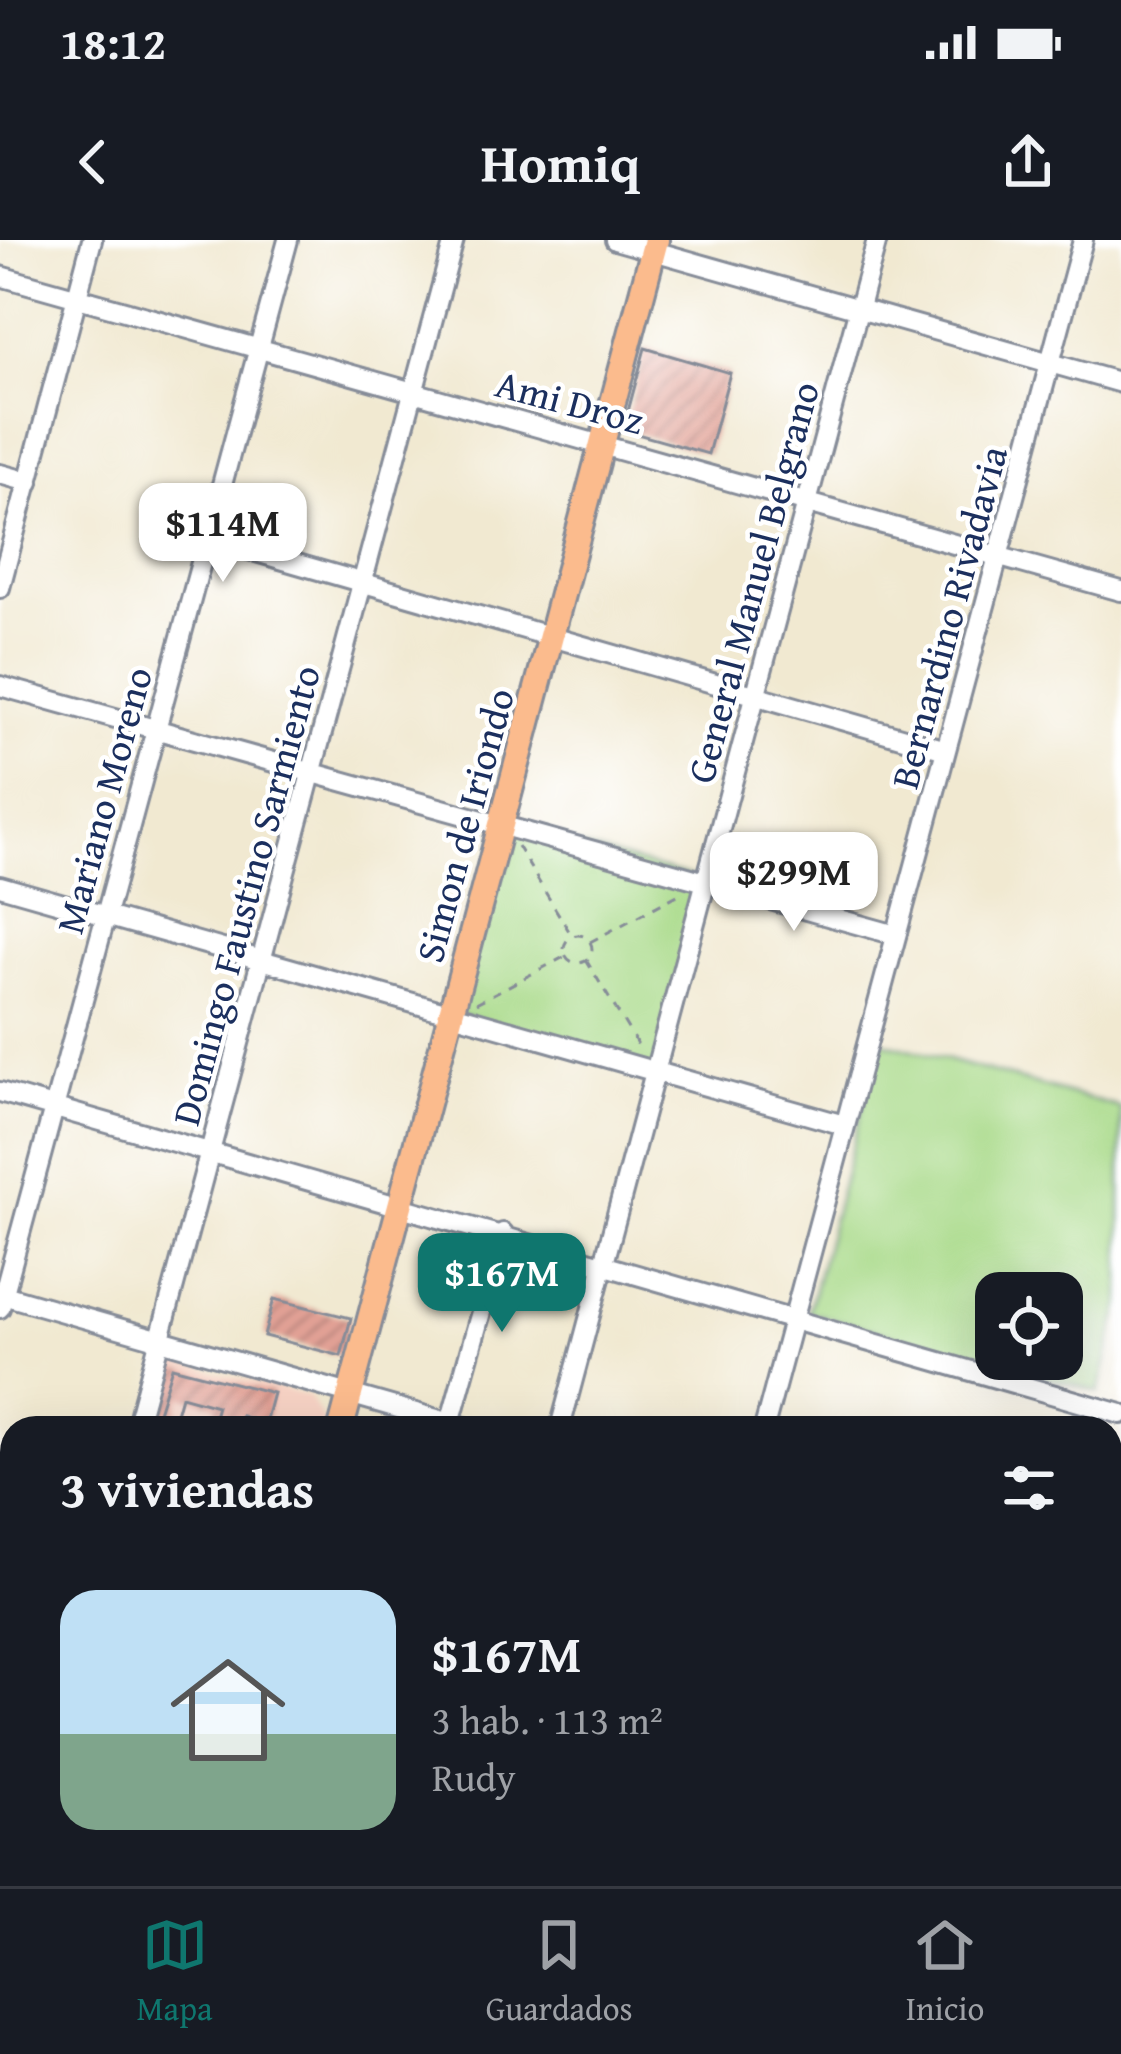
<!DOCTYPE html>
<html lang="es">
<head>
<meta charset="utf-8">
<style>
	:root { --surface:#171b24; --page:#20242c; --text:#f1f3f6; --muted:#9ea1a6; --line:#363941; --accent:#0f766e }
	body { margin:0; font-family:"Gentium Book Plus",serif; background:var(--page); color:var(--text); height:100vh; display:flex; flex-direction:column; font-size:45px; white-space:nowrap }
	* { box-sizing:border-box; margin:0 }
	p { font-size:39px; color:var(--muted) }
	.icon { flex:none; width:66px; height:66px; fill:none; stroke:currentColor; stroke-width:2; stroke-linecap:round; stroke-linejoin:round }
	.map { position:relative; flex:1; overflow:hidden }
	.drawer { position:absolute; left:0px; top:1176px; width:1122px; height:471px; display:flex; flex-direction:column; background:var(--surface); border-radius:36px 36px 0 0; box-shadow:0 12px 48px #0002 }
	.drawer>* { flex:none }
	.controls { position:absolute; left:975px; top:1032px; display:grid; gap:24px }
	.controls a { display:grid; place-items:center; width:108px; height:108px; border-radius:24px; background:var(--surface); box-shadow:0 12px 48px #0002; font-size:60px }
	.price { position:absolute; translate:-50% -102px; padding:0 27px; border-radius:24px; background:#fff; color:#222; font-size:39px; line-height:78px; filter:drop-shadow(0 3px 6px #0008) }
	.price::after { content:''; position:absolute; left:50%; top:72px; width:36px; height:27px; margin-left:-18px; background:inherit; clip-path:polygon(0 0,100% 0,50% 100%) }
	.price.on { background:var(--accent); color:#fff }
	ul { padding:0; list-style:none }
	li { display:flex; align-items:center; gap:36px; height:300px; padding:0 60px }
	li+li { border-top:3px solid var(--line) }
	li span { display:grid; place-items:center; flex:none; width:336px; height:240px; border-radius:36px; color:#555 }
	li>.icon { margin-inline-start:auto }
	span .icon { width:144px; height:144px; fill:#fffc; stroke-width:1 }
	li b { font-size:51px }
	h2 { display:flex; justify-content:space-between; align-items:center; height:144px; padding:0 60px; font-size:51px }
	.status { display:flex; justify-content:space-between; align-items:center; height:84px; padding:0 60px; background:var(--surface); direction:ltr }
	.status svg { height:33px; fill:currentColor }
	header { display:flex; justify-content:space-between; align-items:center; height:156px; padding:0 60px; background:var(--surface); font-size:54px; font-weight:800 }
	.tabs { display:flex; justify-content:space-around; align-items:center; height:168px; border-top:3px solid var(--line); background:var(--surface); font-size:33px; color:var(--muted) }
	.tabs a { display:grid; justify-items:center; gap:6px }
	.tabs .on { color:var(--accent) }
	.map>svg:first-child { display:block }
	.built { fill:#f6d2c4 }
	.green { fill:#a9da89; stroke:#628474; stroke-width:3; fill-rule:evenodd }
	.building { fill:url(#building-hatch) }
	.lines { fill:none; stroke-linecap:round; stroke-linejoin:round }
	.minor-casing { stroke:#868c98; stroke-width:24 }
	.major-casing { stroke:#868c98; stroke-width:30 }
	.path { stroke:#868c98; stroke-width:3; stroke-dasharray:9 9; stroke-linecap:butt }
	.minor { stroke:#fff; stroke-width:18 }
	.major { stroke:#fbbb8d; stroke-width:24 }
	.labels { text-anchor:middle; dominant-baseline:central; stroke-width:9; stroke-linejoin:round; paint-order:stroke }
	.street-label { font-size:39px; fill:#1b2f5e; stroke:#fff }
</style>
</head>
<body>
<div class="status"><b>18:12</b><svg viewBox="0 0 49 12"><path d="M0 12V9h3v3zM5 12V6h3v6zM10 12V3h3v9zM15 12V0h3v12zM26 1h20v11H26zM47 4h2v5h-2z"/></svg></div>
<header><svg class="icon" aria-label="back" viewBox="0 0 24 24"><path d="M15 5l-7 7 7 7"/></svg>Homiq<svg class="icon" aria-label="share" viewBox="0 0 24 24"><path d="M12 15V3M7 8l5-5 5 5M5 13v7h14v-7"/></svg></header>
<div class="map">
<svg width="1121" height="1646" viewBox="0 0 1121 1646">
	<defs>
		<pattern id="building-hatch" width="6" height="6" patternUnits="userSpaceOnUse" patternTransform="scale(3)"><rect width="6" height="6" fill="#e2a195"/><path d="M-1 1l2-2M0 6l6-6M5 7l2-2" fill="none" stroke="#b6847d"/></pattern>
	</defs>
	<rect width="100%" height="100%" fill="#fff"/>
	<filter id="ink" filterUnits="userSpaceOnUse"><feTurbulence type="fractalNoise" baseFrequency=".00833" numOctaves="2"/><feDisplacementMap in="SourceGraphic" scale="24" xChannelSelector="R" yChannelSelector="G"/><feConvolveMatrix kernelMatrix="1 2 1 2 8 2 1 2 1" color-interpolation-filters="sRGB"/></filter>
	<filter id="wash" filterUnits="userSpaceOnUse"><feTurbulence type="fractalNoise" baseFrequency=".004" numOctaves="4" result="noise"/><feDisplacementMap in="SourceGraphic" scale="48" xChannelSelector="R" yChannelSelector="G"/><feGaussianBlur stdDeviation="2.7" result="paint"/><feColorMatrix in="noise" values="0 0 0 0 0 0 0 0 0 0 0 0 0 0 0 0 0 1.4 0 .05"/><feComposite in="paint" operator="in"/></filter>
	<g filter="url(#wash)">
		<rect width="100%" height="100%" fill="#f1e9d1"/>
		<path class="built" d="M 170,1120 L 309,1156 L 328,1188 L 150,1188 Z"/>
		<path class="green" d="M 500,585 L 706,641 L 655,832 L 453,772 Z
			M 880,801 L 1121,868 L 1121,1063 L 1099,1152 L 808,1072 ZM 996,1053 L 1062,1053 L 1062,1119 L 996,1119 Z"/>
		<g id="blocks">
			<path class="building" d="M 645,108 L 730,133 L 708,214 L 623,190 Z
				M 274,1059 L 351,1078 L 341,1116 L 264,1096 Z
				M 172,1127 L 273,1153 L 265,1183 L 241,1176 L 238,1188 L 211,1188 L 217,1166 L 181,1156 L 172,1188 L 153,1188 Z"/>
		</g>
	</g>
	<g filter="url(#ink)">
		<use href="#blocks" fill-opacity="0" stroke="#868c98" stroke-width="3"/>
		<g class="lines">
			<g class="minor-casing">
				<path id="minor" d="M 615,0 L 1121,143
					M 0,36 L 1121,351
					M 0,234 L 29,242
					M 207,298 L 946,510
					M 0,348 L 92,0
					M 0,446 L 896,695
					M 0,646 L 844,885
					M 0,852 L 1121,1174
					M 0,1054 L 468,1188
					M 0,1068 L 288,0
					M 450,1183 L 503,993
					M 136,1188 L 454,0
					M 560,1188 L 877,0
					M 764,1188 L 1083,0
					M 0,1264 L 12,1267
					M 1110,1376 L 1121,1379
					M 0,1471 L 12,1474
					M 577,1635 L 615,1646
					M 1110,1635 L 1121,1590
					M 14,1646 L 17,1635
					M 437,1646 L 440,1635
					M 643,1646 L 646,1635
					M 879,1646 L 881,1635"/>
			</g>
			<g class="major-casing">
				<path id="major" d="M 341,1188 L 656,0
					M 221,1646 L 224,1635"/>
			</g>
			<path class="path" d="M 517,606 L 572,696
				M564 709a14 14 0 1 1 28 0a14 14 0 1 1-28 0Z
				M 590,702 L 685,651
				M 586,720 L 642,812
				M 476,763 L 566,716"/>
			<use href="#minor" class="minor"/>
			<use href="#major" class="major"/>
		</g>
	</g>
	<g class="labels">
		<g class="street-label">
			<text transform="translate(570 161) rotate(15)">Ami Droz</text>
			<text transform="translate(752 342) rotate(-75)">General Manuel Belgrano</text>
			<text transform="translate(948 377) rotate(-75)">Bernardino Rivadavia</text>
			<text transform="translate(103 560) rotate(-75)">Mariano Moreno</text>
			<text transform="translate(464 585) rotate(-75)">Simon de Iriondo</text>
			<text transform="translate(245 655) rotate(-75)">Domingo Faustino Sarmiento</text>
		</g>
	</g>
</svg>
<div class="controls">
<a><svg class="icon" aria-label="locate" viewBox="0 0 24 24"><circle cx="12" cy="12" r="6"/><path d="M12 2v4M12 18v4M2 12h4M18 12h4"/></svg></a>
</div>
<b class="price" style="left:223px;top:345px">$114M</b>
<b class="price" style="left:794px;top:694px">$299M</b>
<b class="price on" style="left:502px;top:1095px">$167M</b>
<section class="drawer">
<h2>3 viviendas<svg class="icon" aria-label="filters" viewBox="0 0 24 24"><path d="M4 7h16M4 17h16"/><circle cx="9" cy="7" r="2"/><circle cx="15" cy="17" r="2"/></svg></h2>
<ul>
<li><span style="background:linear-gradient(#bfe0f5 60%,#7fa58c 0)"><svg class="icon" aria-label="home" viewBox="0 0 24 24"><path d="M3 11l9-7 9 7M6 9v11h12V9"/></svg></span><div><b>$167M</b><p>3 hab. · 113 m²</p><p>Rudy</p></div></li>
</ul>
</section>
</div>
<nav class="tabs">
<a class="on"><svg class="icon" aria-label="map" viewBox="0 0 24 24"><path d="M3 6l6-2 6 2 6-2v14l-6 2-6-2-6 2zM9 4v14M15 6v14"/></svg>Mapa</a>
<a><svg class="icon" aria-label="saved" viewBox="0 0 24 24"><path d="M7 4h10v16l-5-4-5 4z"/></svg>Guardados</a>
<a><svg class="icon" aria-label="home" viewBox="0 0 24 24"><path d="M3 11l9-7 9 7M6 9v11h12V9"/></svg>Inicio</a>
</nav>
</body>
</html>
